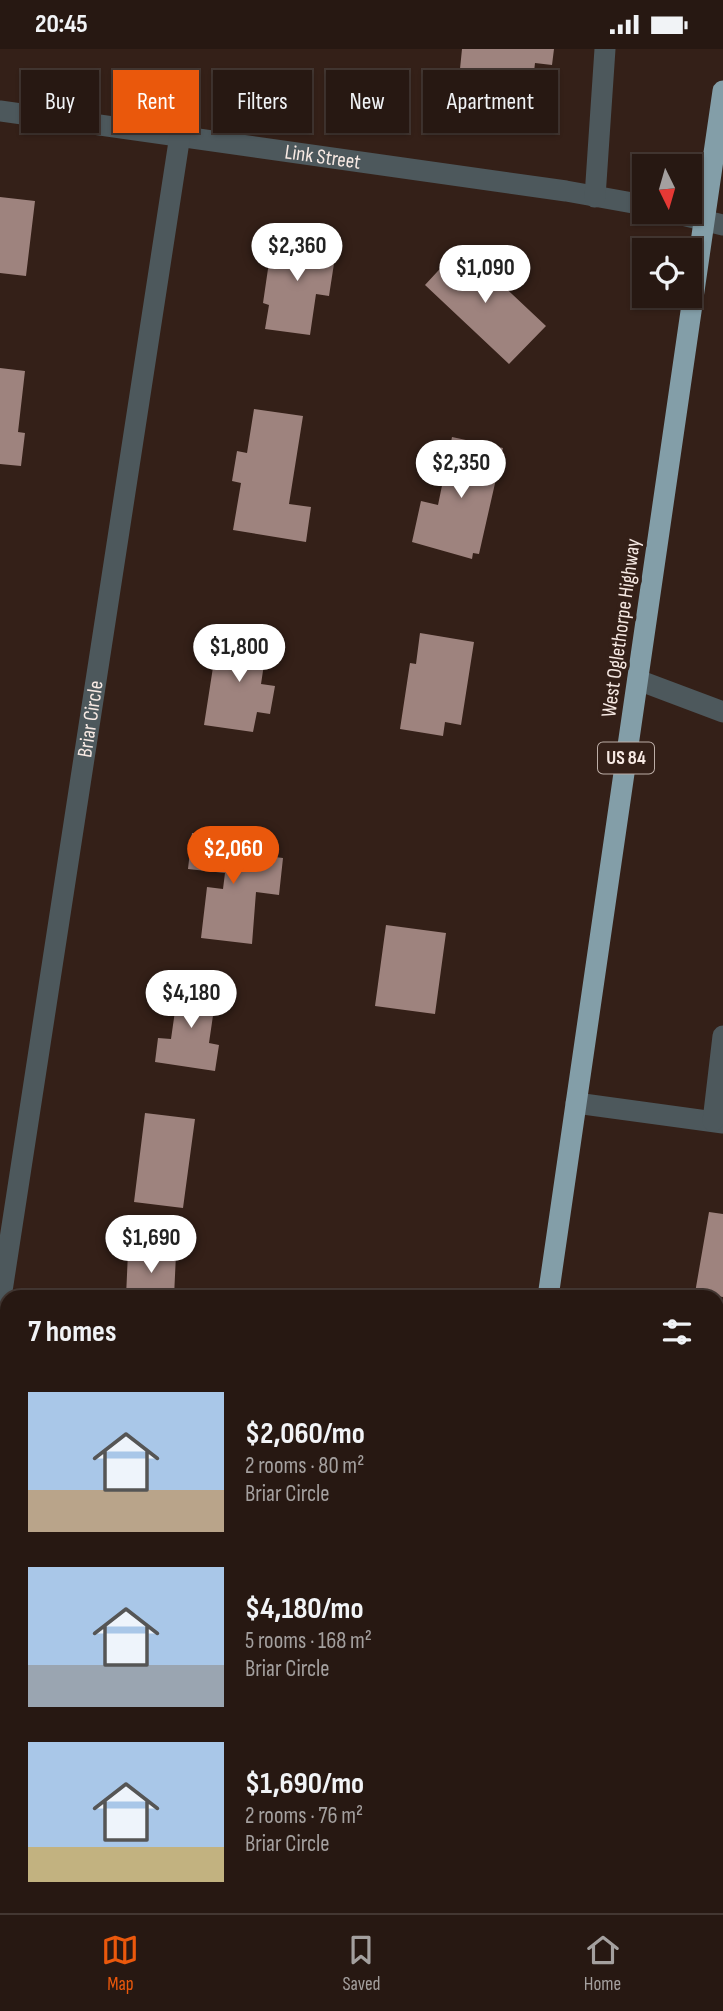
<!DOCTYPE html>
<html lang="en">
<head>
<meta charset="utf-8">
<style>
	:root { --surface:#271812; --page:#332520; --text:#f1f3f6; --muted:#a4a09f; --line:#433732; --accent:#ea580c }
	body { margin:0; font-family:"Sofia Sans Condensed",sans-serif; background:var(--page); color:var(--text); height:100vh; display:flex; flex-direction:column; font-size:26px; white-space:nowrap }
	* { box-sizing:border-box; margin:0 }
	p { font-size:23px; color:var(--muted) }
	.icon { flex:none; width:38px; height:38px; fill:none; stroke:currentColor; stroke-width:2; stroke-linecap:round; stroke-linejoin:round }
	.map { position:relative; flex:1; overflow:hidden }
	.side { position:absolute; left:0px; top:1241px; width:724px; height:625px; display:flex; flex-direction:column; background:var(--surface); border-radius:21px 21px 0 0; box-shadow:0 2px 5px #0004,0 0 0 2px var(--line) }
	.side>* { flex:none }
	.hud { position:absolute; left:21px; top:21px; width:682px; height:63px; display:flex; gap:14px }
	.needle { width:46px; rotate:175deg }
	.buttons { position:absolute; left:632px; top:105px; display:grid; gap:14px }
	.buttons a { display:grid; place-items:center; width:70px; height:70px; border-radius:0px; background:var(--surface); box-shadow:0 2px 5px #0004,0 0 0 2px var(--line); font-size:35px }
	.price { position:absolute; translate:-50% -60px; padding:0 16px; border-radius:24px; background:#fff; color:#222; font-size:23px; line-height:46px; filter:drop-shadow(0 2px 4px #0008) }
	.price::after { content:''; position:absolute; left:50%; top:42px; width:21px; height:16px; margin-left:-10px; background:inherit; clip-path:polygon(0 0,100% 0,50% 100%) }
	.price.current { background:var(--accent); color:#fff }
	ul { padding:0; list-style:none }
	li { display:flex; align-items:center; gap:21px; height:175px; padding:0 28px }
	li span { display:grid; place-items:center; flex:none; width:196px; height:140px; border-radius:0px; color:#555 }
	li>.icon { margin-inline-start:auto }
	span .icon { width:84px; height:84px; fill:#fffc; stroke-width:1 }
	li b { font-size:30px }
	h2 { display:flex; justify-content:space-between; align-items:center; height:84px; padding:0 28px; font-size:30px }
	.chip { padding:0 24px; border-radius:0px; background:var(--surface); box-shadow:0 2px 5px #0004,0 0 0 2px var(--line); font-size:24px; line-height:63px }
	.chip.current { background:var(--accent); color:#fff }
	.status { display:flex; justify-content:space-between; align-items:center; height:49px; padding:0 35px; background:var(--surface); direction:ltr }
	.status svg { height:19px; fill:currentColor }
	.dock { display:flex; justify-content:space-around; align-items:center; height:98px; border-top:2px solid var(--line); background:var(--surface); font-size:19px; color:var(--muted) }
	.dock a { display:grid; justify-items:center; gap:4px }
	.dock .current { color:var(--accent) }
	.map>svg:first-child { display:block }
	.building { fill:#9e837e }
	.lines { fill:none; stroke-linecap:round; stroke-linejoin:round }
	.minor { stroke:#4d585c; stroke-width:21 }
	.highway { stroke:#839ea8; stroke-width:21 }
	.labels { text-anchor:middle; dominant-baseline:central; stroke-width:7; stroke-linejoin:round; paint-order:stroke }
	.shield { fill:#342018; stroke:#bcada6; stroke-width:2 }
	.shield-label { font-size:19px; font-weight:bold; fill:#f7e9e3 }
	.street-label { font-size:21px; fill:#f7e9e3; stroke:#342018 }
</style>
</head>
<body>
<div class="status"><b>20:45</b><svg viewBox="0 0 49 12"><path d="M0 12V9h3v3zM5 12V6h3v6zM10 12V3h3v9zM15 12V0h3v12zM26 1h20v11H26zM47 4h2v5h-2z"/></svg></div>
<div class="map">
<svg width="723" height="1864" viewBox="0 0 723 1864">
	<rect width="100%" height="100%" fill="#342018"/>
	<path class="building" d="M 462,0 L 554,0 L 552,16 L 535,14 L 530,58 L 457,50 Z
		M 0,148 L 35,152 L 26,227 L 0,224 Z
		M 277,187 L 337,195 L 329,247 L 316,245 L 310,286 L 265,280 L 269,256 L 263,254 L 269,213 L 274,214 Z
		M 461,197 L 546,277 L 509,315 L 425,236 Z
		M 0,319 L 25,322 L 18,383 L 25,384 L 21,417 L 0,415 Z
		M 254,360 L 303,367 L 289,455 L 311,458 L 306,493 L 233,481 L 241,434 L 232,432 L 237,402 L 247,404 Z
		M 452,388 L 503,399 L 479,505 L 473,504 L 472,510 L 412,493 L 421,452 L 438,456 Z
		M 225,583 L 268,589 L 261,635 L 275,637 L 270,665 L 257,663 L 253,683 L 204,676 L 216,599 L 222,600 Z
		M 420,584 L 474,593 L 461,676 L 445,673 L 443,687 L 400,680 L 410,614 L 416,615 Z
		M 192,784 L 235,789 L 233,803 L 283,809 L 279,846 L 256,843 L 252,895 L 201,889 L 207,838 L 223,840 L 225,824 L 188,820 Z
		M 386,876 L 446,884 L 435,965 L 375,957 Z
		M 179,934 L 217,939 L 209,994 L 219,996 L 215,1022 L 155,1013 L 158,989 L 171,990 Z
		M 145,1064 L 195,1070 L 183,1159 L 134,1153 Z
		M 709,1163 L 723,1165 L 723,1248 L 695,1244 Z
		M 128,1203 L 176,1205 L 174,1248 L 126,1248 Z
		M 721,1285 L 723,1285 L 723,1400 L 718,1399 L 718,1312 Z
		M 212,1858 L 293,1858 L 293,1864 L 211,1864 Z"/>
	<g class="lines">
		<g class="minor">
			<path id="s1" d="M 0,62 L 566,142 L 644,156"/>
			<path d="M 595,148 L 605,0"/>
			<path d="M 670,163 L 723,176"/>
			<path d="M 638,631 L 723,663"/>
			<path d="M 576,1054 L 723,1074"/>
			<path d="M 713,1072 L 723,987"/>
			<path id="s2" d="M 0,1255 L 180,86"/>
			<path d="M 718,1458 L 723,1459"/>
			<path d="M 718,1594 L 723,1594"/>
			<path d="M 718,1679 L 723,1680"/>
			<path d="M 718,1772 L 723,1773"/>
			<path d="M 714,1858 L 723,1860"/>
			<path d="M 346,1864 L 347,1858"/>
			<path d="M 597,1864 L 598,1858"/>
		</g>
		<path class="highway" d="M 548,1248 L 723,42
			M 458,1864 L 459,1858"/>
	</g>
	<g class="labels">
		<rect class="shield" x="598" y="693.5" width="56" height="31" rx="5"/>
		<g class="shield-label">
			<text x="626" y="709">US 84</text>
		</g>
		<g class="street-label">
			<text stroke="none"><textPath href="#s1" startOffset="326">Link Street</textPath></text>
			<text transform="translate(621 579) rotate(-82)">West Oglethorpe Highway</text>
			<text stroke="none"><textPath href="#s2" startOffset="592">Briar Circle</textPath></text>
		</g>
	</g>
</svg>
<div class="buttons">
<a><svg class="needle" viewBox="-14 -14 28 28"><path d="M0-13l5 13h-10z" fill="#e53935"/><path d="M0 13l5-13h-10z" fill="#a4a09f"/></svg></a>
<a><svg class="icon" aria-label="locate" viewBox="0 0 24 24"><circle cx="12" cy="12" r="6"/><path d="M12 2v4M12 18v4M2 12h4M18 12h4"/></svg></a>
</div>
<b class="price" style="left:297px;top:234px">$2,360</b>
<b class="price" style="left:485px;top:256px">$1,090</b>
<b class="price" style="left:461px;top:451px">$2,350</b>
<b class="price" style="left:239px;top:635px">$1,800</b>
<b class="price current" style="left:233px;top:837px">$2,060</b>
<b class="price" style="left:191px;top:981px">$4,180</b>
<b class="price" style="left:151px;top:1226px">$1,690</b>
<div class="hud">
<a class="chip">Buy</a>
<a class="chip current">Rent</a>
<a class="chip">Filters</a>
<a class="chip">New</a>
<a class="chip">Apartment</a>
</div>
<section class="side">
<h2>7 homes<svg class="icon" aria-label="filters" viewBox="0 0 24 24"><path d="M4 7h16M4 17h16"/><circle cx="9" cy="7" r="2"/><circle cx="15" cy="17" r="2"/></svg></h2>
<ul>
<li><span style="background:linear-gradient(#a9c7e8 70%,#b9a48a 0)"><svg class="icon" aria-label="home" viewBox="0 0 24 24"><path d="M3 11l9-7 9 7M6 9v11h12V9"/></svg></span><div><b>$2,060/mo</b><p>2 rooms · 80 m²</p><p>Briar Circle</p></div></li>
<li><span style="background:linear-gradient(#a9c7e8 70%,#9aa5b1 0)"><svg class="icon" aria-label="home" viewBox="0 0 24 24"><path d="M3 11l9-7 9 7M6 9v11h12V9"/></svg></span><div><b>$4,180/mo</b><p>5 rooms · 168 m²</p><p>Briar Circle</p></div></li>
<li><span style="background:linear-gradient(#a9c7e8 75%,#c2b280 0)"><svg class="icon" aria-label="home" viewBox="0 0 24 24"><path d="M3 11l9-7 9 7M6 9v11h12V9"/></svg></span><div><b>$1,690/mo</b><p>2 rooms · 76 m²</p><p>Briar Circle</p></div></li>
</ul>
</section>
</div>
<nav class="dock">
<a class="current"><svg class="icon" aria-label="map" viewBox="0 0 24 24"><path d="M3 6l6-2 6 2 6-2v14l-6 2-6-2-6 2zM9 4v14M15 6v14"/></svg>Map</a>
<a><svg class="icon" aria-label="saved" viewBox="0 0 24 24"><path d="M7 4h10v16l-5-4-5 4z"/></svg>Saved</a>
<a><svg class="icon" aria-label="home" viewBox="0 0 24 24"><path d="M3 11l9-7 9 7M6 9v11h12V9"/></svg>Home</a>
</nav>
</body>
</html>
